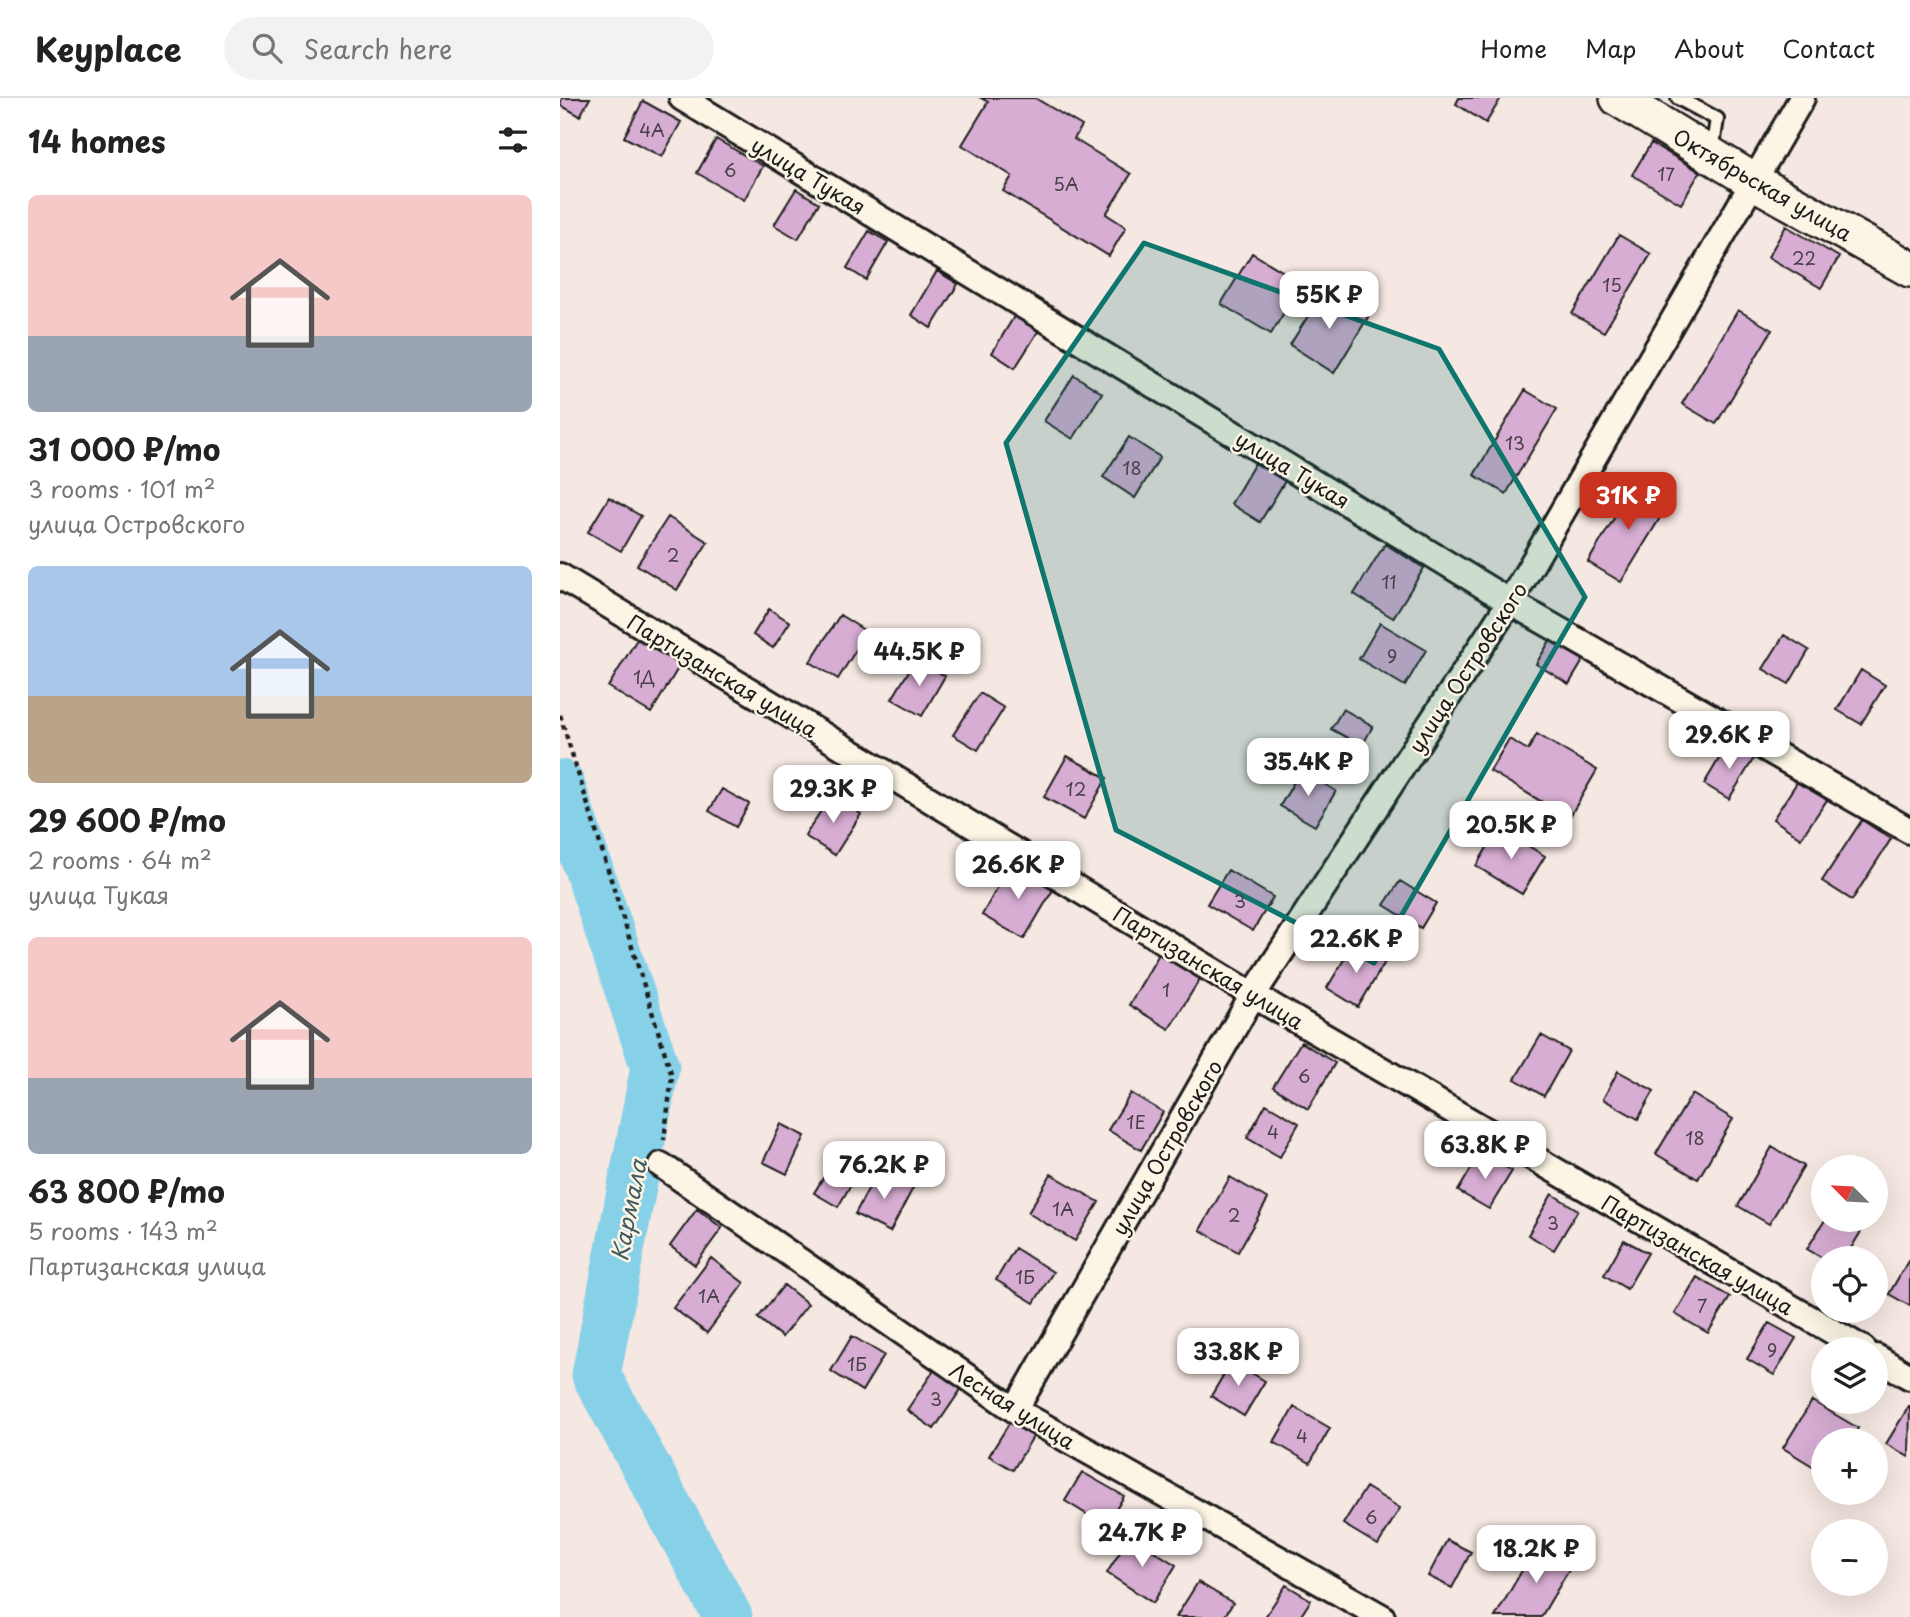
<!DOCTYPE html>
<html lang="en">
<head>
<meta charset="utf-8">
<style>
	:root { --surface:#fff; --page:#f2f2f2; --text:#222; --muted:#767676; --line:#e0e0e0; --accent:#c8321e }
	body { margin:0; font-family:"Playpen Sans",sans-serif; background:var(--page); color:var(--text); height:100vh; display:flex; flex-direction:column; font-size:26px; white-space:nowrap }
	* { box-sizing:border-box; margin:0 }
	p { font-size:23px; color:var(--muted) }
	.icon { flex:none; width:38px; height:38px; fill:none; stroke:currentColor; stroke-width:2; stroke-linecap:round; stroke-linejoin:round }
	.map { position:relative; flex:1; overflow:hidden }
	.panel { display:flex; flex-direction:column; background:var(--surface); width:560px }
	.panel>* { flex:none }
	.needle { width:46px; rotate:294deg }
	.buttons { position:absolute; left:1251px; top:1057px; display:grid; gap:14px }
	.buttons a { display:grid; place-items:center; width:77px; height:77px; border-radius:50%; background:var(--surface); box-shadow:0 7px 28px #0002; font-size:35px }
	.price { position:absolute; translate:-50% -60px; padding:0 16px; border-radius:14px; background:#fff; color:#222; font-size:23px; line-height:46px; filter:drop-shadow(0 2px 4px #0008) }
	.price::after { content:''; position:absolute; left:50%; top:42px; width:21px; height:16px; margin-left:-10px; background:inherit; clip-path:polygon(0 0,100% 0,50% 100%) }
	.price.active { background:var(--accent); color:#fff }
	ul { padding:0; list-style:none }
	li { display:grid; align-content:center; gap:14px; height:371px; padding:0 28px }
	li span { display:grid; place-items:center; height:217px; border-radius:10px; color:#555 }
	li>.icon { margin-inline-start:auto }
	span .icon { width:126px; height:126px; fill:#fffc; stroke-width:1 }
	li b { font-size:30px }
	h2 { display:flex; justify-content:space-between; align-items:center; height:84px; padding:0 28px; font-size:30px }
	header { display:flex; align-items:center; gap:42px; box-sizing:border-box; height:98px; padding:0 35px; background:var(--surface); border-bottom:2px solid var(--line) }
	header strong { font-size:33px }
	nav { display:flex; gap:38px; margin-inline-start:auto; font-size:24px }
	.search { width:490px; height:63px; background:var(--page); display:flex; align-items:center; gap:18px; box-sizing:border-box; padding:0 24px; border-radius:38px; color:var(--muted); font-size:26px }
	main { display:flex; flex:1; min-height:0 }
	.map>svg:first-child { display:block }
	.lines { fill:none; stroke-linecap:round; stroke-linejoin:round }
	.river { stroke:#87d1e8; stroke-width:49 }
	.building { fill:#d7add3; stroke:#1c1c1c; stroke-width:2 }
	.lane-casing { stroke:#1c1c1c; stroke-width:18 }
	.street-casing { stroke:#1c1c1c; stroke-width:30 }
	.secondary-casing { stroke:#1c1c1c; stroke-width:40 }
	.path { stroke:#1c1c1c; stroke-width:4.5; stroke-dasharray:5 5; stroke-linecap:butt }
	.lane { stroke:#fcf5e5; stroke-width:12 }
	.street { stroke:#fcf5e5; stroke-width:24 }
	.secondary { stroke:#fcf5e5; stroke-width:35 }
	.marked { fill:#0f766e; fill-opacity:0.2; stroke:#0f766e; stroke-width:5; stroke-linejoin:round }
	.labels { text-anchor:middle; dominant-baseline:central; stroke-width:5; stroke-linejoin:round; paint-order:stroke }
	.number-label { font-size:18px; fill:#4b404a }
	.street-label { font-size:21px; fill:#1c1c1c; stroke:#fcf5e5 }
	.water-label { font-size:23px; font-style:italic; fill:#415b63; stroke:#fcf5e5 }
</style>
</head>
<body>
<header>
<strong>Keyplace</strong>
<div class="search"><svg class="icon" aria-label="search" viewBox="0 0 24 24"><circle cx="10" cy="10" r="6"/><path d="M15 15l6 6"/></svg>Search here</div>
<nav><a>Home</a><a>Map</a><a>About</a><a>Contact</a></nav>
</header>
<main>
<section class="panel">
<h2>14 homes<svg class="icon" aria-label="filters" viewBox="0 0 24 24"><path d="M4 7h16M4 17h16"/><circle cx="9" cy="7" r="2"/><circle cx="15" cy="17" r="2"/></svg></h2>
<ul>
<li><span style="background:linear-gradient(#f6c9c9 65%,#9aa5b1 0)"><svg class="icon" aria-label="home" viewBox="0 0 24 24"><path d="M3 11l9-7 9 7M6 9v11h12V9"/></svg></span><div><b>31 000 ₽/mo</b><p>3 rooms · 101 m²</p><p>улица Островского</p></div></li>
<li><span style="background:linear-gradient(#a9c7e8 60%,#b9a48a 0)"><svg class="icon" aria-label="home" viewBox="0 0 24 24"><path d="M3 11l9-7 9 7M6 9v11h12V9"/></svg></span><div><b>29 600 ₽/mo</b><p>2 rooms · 64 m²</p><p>улица Тукая</p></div></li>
<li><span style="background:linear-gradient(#f6c9c9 65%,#9aa5b1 0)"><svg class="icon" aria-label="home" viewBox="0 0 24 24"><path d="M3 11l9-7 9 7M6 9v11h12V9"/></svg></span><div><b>63 800 ₽/mo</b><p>5 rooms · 143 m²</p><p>Партизанская улица</p></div></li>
</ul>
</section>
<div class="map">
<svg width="1350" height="1519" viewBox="0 0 1350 1519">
	<rect width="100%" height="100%" fill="#f5e7e1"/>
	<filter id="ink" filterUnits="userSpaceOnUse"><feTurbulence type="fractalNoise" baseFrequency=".0143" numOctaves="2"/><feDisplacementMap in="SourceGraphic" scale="14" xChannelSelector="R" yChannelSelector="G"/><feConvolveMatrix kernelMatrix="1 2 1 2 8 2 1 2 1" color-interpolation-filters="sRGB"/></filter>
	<g filter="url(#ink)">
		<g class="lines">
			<path class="river" d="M 0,686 L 95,969 L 36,1277 L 168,1519"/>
		</g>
		<path class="building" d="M 2,0 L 30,0 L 20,18 L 0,7 Z
			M 421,0 L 475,0 L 522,28 L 514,41 L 571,76 L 546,116 L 566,129 L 549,158 L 443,93 L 452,78 L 402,47 L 428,4 Z
			M 899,0 L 941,0 L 926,25 L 896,6 Z
			M 83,3 L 121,24 L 102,59 L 64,39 Z
			M 156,41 L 203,68 L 184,102 L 137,75 Z
			M 1091,45 L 1140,74 L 1121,106 L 1072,77 Z
			M 236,91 L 259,105 L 238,141 L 214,127 Z
			M 1226,128 L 1279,159 L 1261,190 L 1208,159 Z
			M 309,133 L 328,144 L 306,182 L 287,170 Z
			M 1059,137 L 1091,156 L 1044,234 L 1012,216 Z
			M 692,155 L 742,185 L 711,236 L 661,206 Z
			M 377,173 L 398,186 L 371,230 L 351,217 Z
			M 764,192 L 808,219 L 774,275 L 730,247 Z
			M 1178,212 L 1212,232 L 1156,326 L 1122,306 Z
			M 455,217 L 479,232 L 455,270 L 432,255 Z
			M 514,277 L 542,295 L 513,341 L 484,323 Z
			M 965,292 L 997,311 L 946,396 L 914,377 Z
			M 569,339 L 600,359 L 575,400 L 543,379 Z
			M 695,365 L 725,383 L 700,424 L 671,406 Z
			M 1075,385 L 1109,405 L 1061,484 L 1028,464 Z
			M 49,399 L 81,418 L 61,453 L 28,434 Z
			M 108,419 L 148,444 L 117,492 L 77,467 Z
			M 825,446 L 864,470 L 833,520 L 794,496 Z
			M 209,511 L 230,524 L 213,550 L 193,537 Z
			M 280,517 L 307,534 L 278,581 L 250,564 Z
			M 820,525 L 866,552 L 845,588 L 799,561 Z
			M 1224,537 L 1249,552 L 1229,586 L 1203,571 Z
			M 77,541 L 120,567 L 91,615 L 48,589 Z
			M 991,541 L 1024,561 L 1009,586 L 976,566 Z
			M 356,561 L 385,578 L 362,618 L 332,601 Z
			M 1301,572 L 1325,587 L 1301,626 L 1277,612 Z
			M 420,595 L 444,610 L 418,652 L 393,637 Z
			M 783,611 L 813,628 L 802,648 L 771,631 Z
			M 977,636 L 1037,672 L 1009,720 L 930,673 L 949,641 L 968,652 Z
			M 1169,644 L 1194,660 L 1169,701 L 1144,686 Z
			M 507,658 L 547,680 L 524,721 L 484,699 Z
			M 741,672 L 776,693 L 755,728 L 720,708 Z
			M 1238,683 L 1267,702 L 1241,740 L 1213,721 Z
			M 162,691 L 189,706 L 176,729 L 149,713 Z
			M 271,697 L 301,716 L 275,757 L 245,738 Z
			M 1302,722 L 1331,741 L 1292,802 L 1262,783 Z
			M 939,730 L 985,758 L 962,796 L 916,768 Z
			M 451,765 L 494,790 L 464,841 L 422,817 Z
			M 668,772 L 713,799 L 693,833 L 647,806 Z
			M 840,783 L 876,805 L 861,830 L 824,807 Z
			M 794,845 L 825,864 L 798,909 L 767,890 Z
			M 602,851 L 643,876 L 609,931 L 569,907 Z
			M 981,937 L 1009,953 L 984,998 L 955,981 Z
			M 741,944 L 775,965 L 748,1011 L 713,989 Z
			M 1058,973 L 1094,993 L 1078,1021 L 1043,1001 Z
			M 571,995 L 603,1014 L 581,1052 L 548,1032 Z
			M 1132,996 L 1173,1021 L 1138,1081 L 1096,1056 Z
			M 706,1006 L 739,1025 L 720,1059 L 687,1040 Z
			M 221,1026 L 245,1038 L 227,1076 L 203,1064 Z
			M 1212,1049 L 1244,1068 L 1209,1126 L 1178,1108 Z
			M 921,1054 L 952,1073 L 929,1111 L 898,1093 Z
			M 274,1062 L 297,1076 L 278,1109 L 254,1095 Z
			M 318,1072 L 353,1090 L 330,1134 L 295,1116 Z
			M 491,1076 L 539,1104 L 515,1143 L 468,1115 Z
			M 670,1079 L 708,1101 L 678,1154 L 640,1132 Z
			M 992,1096 L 1018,1112 L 994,1152 L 968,1137 Z
			M 137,1111 L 162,1130 L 135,1167 L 110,1148 Z
			M 1265,1122 L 1297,1122 L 1305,1127 L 1285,1160 L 1264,1161 L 1247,1151 Z
			M 1064,1142 L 1088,1155 L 1067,1191 L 1044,1177 Z
			M 455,1150 L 493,1174 L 474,1205 L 436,1182 Z
			M 151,1160 L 184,1185 L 147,1235 L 113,1210 Z
			M 1348,1163 L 1350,1164 L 1350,1208 L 1329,1196 Z
			M 1137,1179 L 1170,1199 L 1148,1235 L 1115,1216 Z
			M 224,1187 L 248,1206 L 222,1239 L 198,1220 Z
			M 1209,1225 L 1236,1240 L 1214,1277 L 1187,1261 Z
			M 292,1238 L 324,1257 L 302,1293 L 271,1273 Z
			M 672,1263 L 705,1283 L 684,1318 L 651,1298 Z
			M 377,1268 L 404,1287 L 374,1331 L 347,1312 Z
			M 1252,1303 L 1298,1330 L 1290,1342 L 1264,1342 L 1264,1375 L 1223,1350 Z
			M 1349,1308 L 1350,1308 L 1349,1359 L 1326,1346 Z
			M 734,1309 L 770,1330 L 750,1365 L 714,1344 Z
			M 450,1324 L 474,1337 L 453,1372 L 429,1358 Z
			M 522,1374 L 564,1398 L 546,1428 L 505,1403 Z
			M 806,1389 L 840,1410 L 818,1447 L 783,1426 Z
			M 570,1438 L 616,1467 L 593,1505 L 547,1475 Z
			M 887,1442 L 911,1454 L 892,1490 L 868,1478 Z
			M 978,1445 L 1013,1465 L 981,1519 L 935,1519 Z
			M 638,1484 L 673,1505 L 664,1519 L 616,1519 Z
			M 726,1487 L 751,1502 L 740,1519 L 705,1519 Z"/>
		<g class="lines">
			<g class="lane-casing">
				<path id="lane" d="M 1118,0 L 1157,21 L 1152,54"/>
			</g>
			<g class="street-casing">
				<path id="street" d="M 122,0 L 950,504 L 1350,733
					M 0,478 L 693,897 L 1303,1251
					M 101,1067 L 455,1312 L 822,1519
					M 1316,1259 L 1350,1279
					M 455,1312 L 693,897 L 950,504 L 1242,0"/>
			</g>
			<g class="secondary-casing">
				<path id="secondary" d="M 1058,0 L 1193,83 L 1350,171"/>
			</g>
			<path class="path" d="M 0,617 L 112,978 L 104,1042"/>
			<use href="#lane" class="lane"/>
			<use href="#street" class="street"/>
			<use href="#secondary" class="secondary"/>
		</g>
	</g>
	<path class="marked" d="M 584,145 L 879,251 L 1025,499 L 814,865 L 556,732 L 446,345 Z"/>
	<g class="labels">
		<g class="number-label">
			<text x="92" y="31">4А</text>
			<text x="170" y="71">6</text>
			<text x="1106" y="75">17</text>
			<text x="506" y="85">5А</text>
			<text x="1244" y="159">22</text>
			<text x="1052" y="186">15</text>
			<text x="955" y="344">13</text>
			<text x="572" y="369">18</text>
			<text x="113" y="456">2</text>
			<text x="829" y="483">11</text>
			<text x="832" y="557">9</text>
			<text x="84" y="578">1Д</text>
			<text x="516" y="690">12</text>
			<text x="680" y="802">3</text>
			<text x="606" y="891">1</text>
			<text x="744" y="977">6</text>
			<text x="576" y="1023">1Е</text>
			<text x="713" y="1033">4</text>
			<text x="1135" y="1039">18</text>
			<text x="503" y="1110">1А</text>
			<text x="674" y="1116">2</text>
			<text x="993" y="1124">3</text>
			<text x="465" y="1178">1Б</text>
			<text x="149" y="1197">1А</text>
			<text x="1142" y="1207">7</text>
			<text x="1212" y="1251">9</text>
			<text x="297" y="1265">1Б</text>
			<text x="376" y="1300">3</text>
			<text x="742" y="1337">4</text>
			<text x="811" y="1418">6</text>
		</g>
		<g class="street-label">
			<text transform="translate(249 77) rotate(31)">улица Тукая</text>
			<text transform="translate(1203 86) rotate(30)">Октябрьская улица</text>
			<text transform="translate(733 371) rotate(31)">улица Тукая</text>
			<text transform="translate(907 569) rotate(-57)">улица Островского</text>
			<text transform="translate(163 577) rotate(31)">Партизанская улица</text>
			<text transform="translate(649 869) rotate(31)">Партизанская улица</text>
			<text transform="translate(606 1049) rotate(-60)">улица Островского</text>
			<text transform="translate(1138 1156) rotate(30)">Партизанская улица</text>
			<text transform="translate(453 1307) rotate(32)">Лесная улица</text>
		</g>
		<g class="water-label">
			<text transform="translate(68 1112) rotate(-79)">Кармала</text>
		</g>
	</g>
</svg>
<div class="buttons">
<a><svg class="needle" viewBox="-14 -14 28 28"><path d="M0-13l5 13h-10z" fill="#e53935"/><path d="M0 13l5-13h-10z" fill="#767676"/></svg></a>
<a><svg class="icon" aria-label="locate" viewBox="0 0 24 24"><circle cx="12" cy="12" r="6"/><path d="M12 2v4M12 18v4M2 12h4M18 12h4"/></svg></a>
<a><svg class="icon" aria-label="layers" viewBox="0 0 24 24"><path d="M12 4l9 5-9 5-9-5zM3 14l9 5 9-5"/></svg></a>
<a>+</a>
<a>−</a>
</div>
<b class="price" style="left:769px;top:233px">55K ₽</b>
<b class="price active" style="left:1068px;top:434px">31K ₽</b>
<b class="price" style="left:359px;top:590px">44.5K ₽</b>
<b class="price" style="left:1169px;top:673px">29.6K ₽</b>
<b class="price" style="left:748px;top:700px">35.4K ₽</b>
<b class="price" style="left:273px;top:727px">29.3K ₽</b>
<b class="price" style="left:951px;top:763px">20.5K ₽</b>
<b class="price" style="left:458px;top:803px">26.6K ₽</b>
<b class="price" style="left:796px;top:877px">22.6K ₽</b>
<b class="price" style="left:925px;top:1083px">63.8K ₽</b>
<b class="price" style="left:324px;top:1103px">76.2K ₽</b>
<b class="price" style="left:678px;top:1290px">33.8K ₽</b>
<b class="price" style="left:582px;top:1471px">24.7K ₽</b>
<b class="price" style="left:976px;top:1487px">18.2K ₽</b>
</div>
</main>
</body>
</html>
